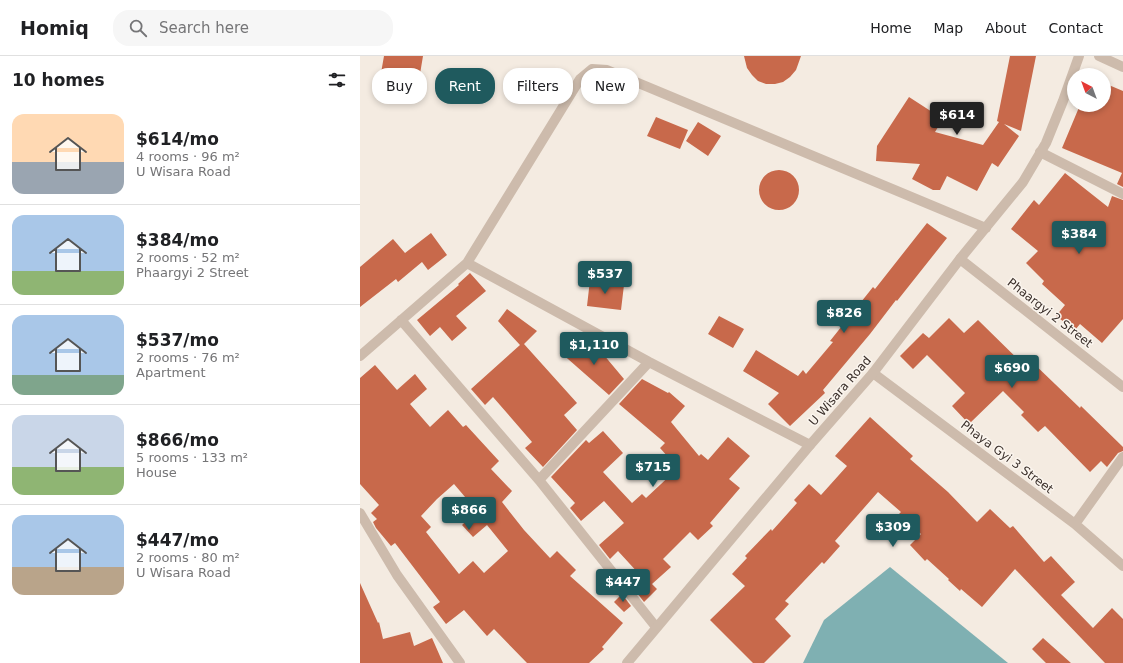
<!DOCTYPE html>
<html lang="en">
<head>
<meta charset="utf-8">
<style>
	:root { --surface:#fff; --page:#f6f6f6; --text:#202124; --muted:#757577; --line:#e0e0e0; --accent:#1f5a5e }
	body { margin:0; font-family:"DejaVu Sans",sans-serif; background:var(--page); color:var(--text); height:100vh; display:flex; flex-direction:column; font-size:15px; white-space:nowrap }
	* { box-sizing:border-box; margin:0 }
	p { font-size:13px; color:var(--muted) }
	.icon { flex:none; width:22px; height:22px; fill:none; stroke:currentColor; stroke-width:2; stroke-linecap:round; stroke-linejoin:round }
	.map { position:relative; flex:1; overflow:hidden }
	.drawer { display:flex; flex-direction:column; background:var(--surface); width:360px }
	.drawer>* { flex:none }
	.guide { position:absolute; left:12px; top:12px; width:380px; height:36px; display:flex; gap:8px }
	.needle { width:26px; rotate:319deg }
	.buttons { position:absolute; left:707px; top:12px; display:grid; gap:8px }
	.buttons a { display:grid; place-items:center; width:44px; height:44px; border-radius:50%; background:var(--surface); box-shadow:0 2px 6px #0003; font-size:20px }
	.price { position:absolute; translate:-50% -34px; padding:0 9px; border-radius:4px; background:var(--accent); color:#fff; font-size:13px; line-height:26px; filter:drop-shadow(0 1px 2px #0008) }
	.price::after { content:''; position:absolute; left:50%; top:24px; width:12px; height:9px; margin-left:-6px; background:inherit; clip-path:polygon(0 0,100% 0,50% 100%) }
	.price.selected { background:#222; color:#fff }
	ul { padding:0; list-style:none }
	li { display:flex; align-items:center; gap:12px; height:100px; padding:0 12px }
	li+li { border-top:1px solid var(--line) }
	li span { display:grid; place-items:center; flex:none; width:112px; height:80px; border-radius:12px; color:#555 }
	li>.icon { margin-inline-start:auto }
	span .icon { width:48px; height:48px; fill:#fffc; stroke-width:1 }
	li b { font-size:17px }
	h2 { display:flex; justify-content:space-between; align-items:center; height:48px; padding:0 12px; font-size:17px }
	.chip { padding:0 14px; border-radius:16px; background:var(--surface); box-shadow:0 2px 6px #0003; font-size:14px; line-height:36px }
	.chip.selected { background:var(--accent); color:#fff }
	header { display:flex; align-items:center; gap:24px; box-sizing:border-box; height:56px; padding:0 20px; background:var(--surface); border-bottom:1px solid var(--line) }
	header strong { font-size:19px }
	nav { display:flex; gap:22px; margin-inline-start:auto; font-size:14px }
	.search { width:280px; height:36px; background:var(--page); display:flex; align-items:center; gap:10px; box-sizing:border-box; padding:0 14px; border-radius:16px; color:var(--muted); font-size:15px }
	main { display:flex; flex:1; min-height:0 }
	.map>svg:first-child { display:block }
	.water { fill:#7fb0b2 }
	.building { fill:#c8694b; fill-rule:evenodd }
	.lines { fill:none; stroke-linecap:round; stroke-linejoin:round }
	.minor { stroke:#cdbbac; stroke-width:10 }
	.tertiary { stroke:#cdbbac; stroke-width:10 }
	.labels { text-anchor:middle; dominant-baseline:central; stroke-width:3; stroke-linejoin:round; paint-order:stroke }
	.street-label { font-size:12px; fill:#3b302b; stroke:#fbf5ee }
</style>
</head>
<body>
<header>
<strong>Homiq</strong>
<div class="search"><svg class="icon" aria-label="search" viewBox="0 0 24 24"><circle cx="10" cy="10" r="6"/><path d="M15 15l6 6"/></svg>Search here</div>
<nav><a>Home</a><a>Map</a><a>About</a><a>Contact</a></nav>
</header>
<main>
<section class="drawer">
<h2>10 homes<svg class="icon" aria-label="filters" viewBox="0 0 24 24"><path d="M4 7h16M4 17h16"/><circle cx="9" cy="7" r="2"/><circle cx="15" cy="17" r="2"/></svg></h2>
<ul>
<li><span style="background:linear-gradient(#ffd9b3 60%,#9aa5b1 0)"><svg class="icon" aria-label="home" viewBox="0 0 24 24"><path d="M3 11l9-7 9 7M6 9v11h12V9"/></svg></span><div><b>$614/mo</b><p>4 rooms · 96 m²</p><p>U Wisara Road</p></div></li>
<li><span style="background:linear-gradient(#a9c7e8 70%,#8fb573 0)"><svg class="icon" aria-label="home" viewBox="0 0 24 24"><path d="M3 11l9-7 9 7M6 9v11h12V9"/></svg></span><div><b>$384/mo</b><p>2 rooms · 52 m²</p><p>Phaargyi 2 Street</p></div></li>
<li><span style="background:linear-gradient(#a9c7e8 75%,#7fa58c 0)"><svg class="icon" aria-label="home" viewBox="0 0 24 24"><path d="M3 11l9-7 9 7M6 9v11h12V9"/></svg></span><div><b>$537/mo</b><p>2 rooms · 76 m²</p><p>Apartment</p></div></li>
<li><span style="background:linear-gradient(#c9d6e8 65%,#8fb573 0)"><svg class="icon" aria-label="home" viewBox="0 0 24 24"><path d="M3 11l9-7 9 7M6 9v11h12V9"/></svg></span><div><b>$866/mo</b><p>5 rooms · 133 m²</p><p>House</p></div></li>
<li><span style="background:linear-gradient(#a9c7e8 65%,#b9a48a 0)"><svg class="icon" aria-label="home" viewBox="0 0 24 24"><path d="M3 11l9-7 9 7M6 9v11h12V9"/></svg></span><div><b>$447/mo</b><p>2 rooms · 80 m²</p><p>U Wisara Road</p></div></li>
</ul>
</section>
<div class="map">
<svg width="763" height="607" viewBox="0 0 763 607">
	<rect width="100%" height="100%" fill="#f4ebe1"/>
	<path class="water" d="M 530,511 L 648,607 L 443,607 L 464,564 Z"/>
	<path class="building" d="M 24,0 L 63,0 L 59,24 L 21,17 Z
		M 384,0 L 441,0 L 436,14 L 430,21 L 423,26 L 415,28 L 406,28 L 398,25 L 392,19 L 387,12 Z
		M 650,0 L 676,0 L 661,75 L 644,68 L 659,80 L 638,111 L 632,107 L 617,135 L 587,120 L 580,134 L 573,134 L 552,123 L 560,108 L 516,105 L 517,90 L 549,41 L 583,63 L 575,76 L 623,89 L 639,66 L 637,65 Z
		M 744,27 L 763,35 L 763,131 L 757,128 L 762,117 L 702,92 L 720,49 L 744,49 Z
		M 296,61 L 328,74 L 320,93 L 287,80 Z
		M 338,66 L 361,80 L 348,100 L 326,85 Z
		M399 134a20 20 0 1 1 40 0a20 20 0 1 1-40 0Z
		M 705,117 L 748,151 L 752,140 L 763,144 L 763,263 L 742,287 L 720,268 L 715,274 L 696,260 L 705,249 L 682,228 L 684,225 L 666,207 L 678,195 L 651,173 L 674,144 L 679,149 Z
		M 567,167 L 587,182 L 537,245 L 536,244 L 510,278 L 463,334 L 465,337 L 430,370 L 408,348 L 419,337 L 383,315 L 396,294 L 438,320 L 443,314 L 446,318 L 473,286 L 470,285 L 513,231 L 515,233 Z
		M 71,177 L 87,199 L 68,214 L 62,206 L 38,226 L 36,223 L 0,251 L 0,211 L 33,183 L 45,197 Z
		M 110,217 L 126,235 L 96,260 L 107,272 L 92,285 L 80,271 L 70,280 L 57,264 L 99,229 L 98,228 Z
		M 230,224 L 264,229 L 261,254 L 227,250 Z
		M 147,253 L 177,275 L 164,288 L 217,347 L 204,359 L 217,374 L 183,411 L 165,392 L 172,386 L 133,341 L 125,349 L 111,333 L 160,289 L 138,265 Z
		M 359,260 L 384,273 L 373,292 L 348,278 Z
		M 589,262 L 604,277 L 618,264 L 665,310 L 670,304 L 720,352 L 721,350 L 763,391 L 763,395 L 758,397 L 747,411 L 741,405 L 730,416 L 685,370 L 678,376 L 661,359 L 664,356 L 643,335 L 609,368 L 592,350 L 605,337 L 567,299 L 553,313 L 540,300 L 563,277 L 569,282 Z
		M 216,282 L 231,298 L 238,292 L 264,323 L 249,339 L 200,296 Z
		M 15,309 L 37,334 L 55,318 L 67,333 L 50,348 L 70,371 L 88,354 L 103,371 L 106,369 L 139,405 L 131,413 L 152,435 L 142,446 L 164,474 L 190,502 L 197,495 L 216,514 L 210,520 L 263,567 L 242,591 L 244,593 L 229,607 L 167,607 L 134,573 L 127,580 L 104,554 L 86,568 L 73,551 L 80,546 L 35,487 L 31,490 L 16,472 L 13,466 L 17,463 L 11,457 L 19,449 L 0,428 L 0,322 ZM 94,428 L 117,455 L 102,469 L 113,481 L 127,469 L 148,495 L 124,517 L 113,505 L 99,518 L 66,476 L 71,471 L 61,460 L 77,443 Z
		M 282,323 L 308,337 L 309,336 L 325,350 L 311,366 L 339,400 L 341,398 L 348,404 L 368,381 L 390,400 L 369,423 L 380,432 L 350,467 L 353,470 L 338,484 L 330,476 L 303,503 L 311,511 L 292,528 L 297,533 L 284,546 L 271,529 L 280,519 L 258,495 L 250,503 L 239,489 L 264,467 L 244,445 L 221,465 L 210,452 L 215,447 L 191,421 L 226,384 L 229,387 L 243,375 L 263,397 L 243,416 L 272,447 L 282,438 L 286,442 L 316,414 L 306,403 L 308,401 L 300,392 L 305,387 L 259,348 Z
		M 510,361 L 553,400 L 550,403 L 588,436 L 617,466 L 630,453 L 650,472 L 653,470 L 684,506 L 691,500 L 715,526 L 701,539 L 733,572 L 752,552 L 763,563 L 763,607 L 745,607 L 655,513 L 622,551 L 601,533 L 600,535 L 588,524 L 589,523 L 567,503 L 565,505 L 550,489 L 561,478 L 539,458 L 541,456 L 518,436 L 475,485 L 480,490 L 464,508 L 462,506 L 425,545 L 429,548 L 415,563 L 431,580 L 404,607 L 393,607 L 350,564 L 385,530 L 372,518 L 387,502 L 385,500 L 411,473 L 412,475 L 437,447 L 434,444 L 449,428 L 461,439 L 487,410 L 475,400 Z
		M 0,527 L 18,567 L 19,566 L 23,583 L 50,576 L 54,590 L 72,582 L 83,607 L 0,607 Z
		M 262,538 L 271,550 L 264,556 L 254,546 Z
		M 683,582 L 711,607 L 686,607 L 672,593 Z"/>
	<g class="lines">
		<path class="minor" d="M 739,0 L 763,11
			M 680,96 L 763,138
			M 600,203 L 763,331
			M 107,207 L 289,306 L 450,389
			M 41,264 L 179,424 L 296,571
			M 0,300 L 107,207 L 220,23 L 232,13 L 247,14 L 626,172
			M 513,317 L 715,468 L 763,510
			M 179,424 L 289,306
			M 0,457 L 37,519 L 100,607
			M 715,468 L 763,401"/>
		<path class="tertiary" d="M 267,607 L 450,389 L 513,317 L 600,203 L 663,126 L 686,87 L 703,45 L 719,0"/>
	</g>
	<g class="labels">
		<g class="street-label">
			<text transform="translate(690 257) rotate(38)">Phaargyi 2 Street</text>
			<text transform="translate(480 335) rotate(-49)">U Wisara Road</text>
			<text transform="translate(647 401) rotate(37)">Phaya Gyi 3 Street</text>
		</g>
	</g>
</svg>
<div class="buttons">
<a><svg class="needle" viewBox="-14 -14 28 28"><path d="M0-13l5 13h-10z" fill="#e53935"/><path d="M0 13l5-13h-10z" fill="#757577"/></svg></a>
</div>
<b class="price selected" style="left:597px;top:80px">$614</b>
<b class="price" style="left:719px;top:199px">$384</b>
<b class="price" style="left:245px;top:239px">$537</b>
<b class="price" style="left:484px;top:278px">$826</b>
<b class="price" style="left:234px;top:310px">$1,110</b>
<b class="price" style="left:652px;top:333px">$690</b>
<b class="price" style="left:293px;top:432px">$715</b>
<b class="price" style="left:109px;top:475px">$866</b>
<b class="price" style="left:533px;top:492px">$309</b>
<b class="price" style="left:263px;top:547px">$447</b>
<div class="guide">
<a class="chip">Buy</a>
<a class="chip selected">Rent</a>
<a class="chip">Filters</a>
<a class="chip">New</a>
</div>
</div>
</main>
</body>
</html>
